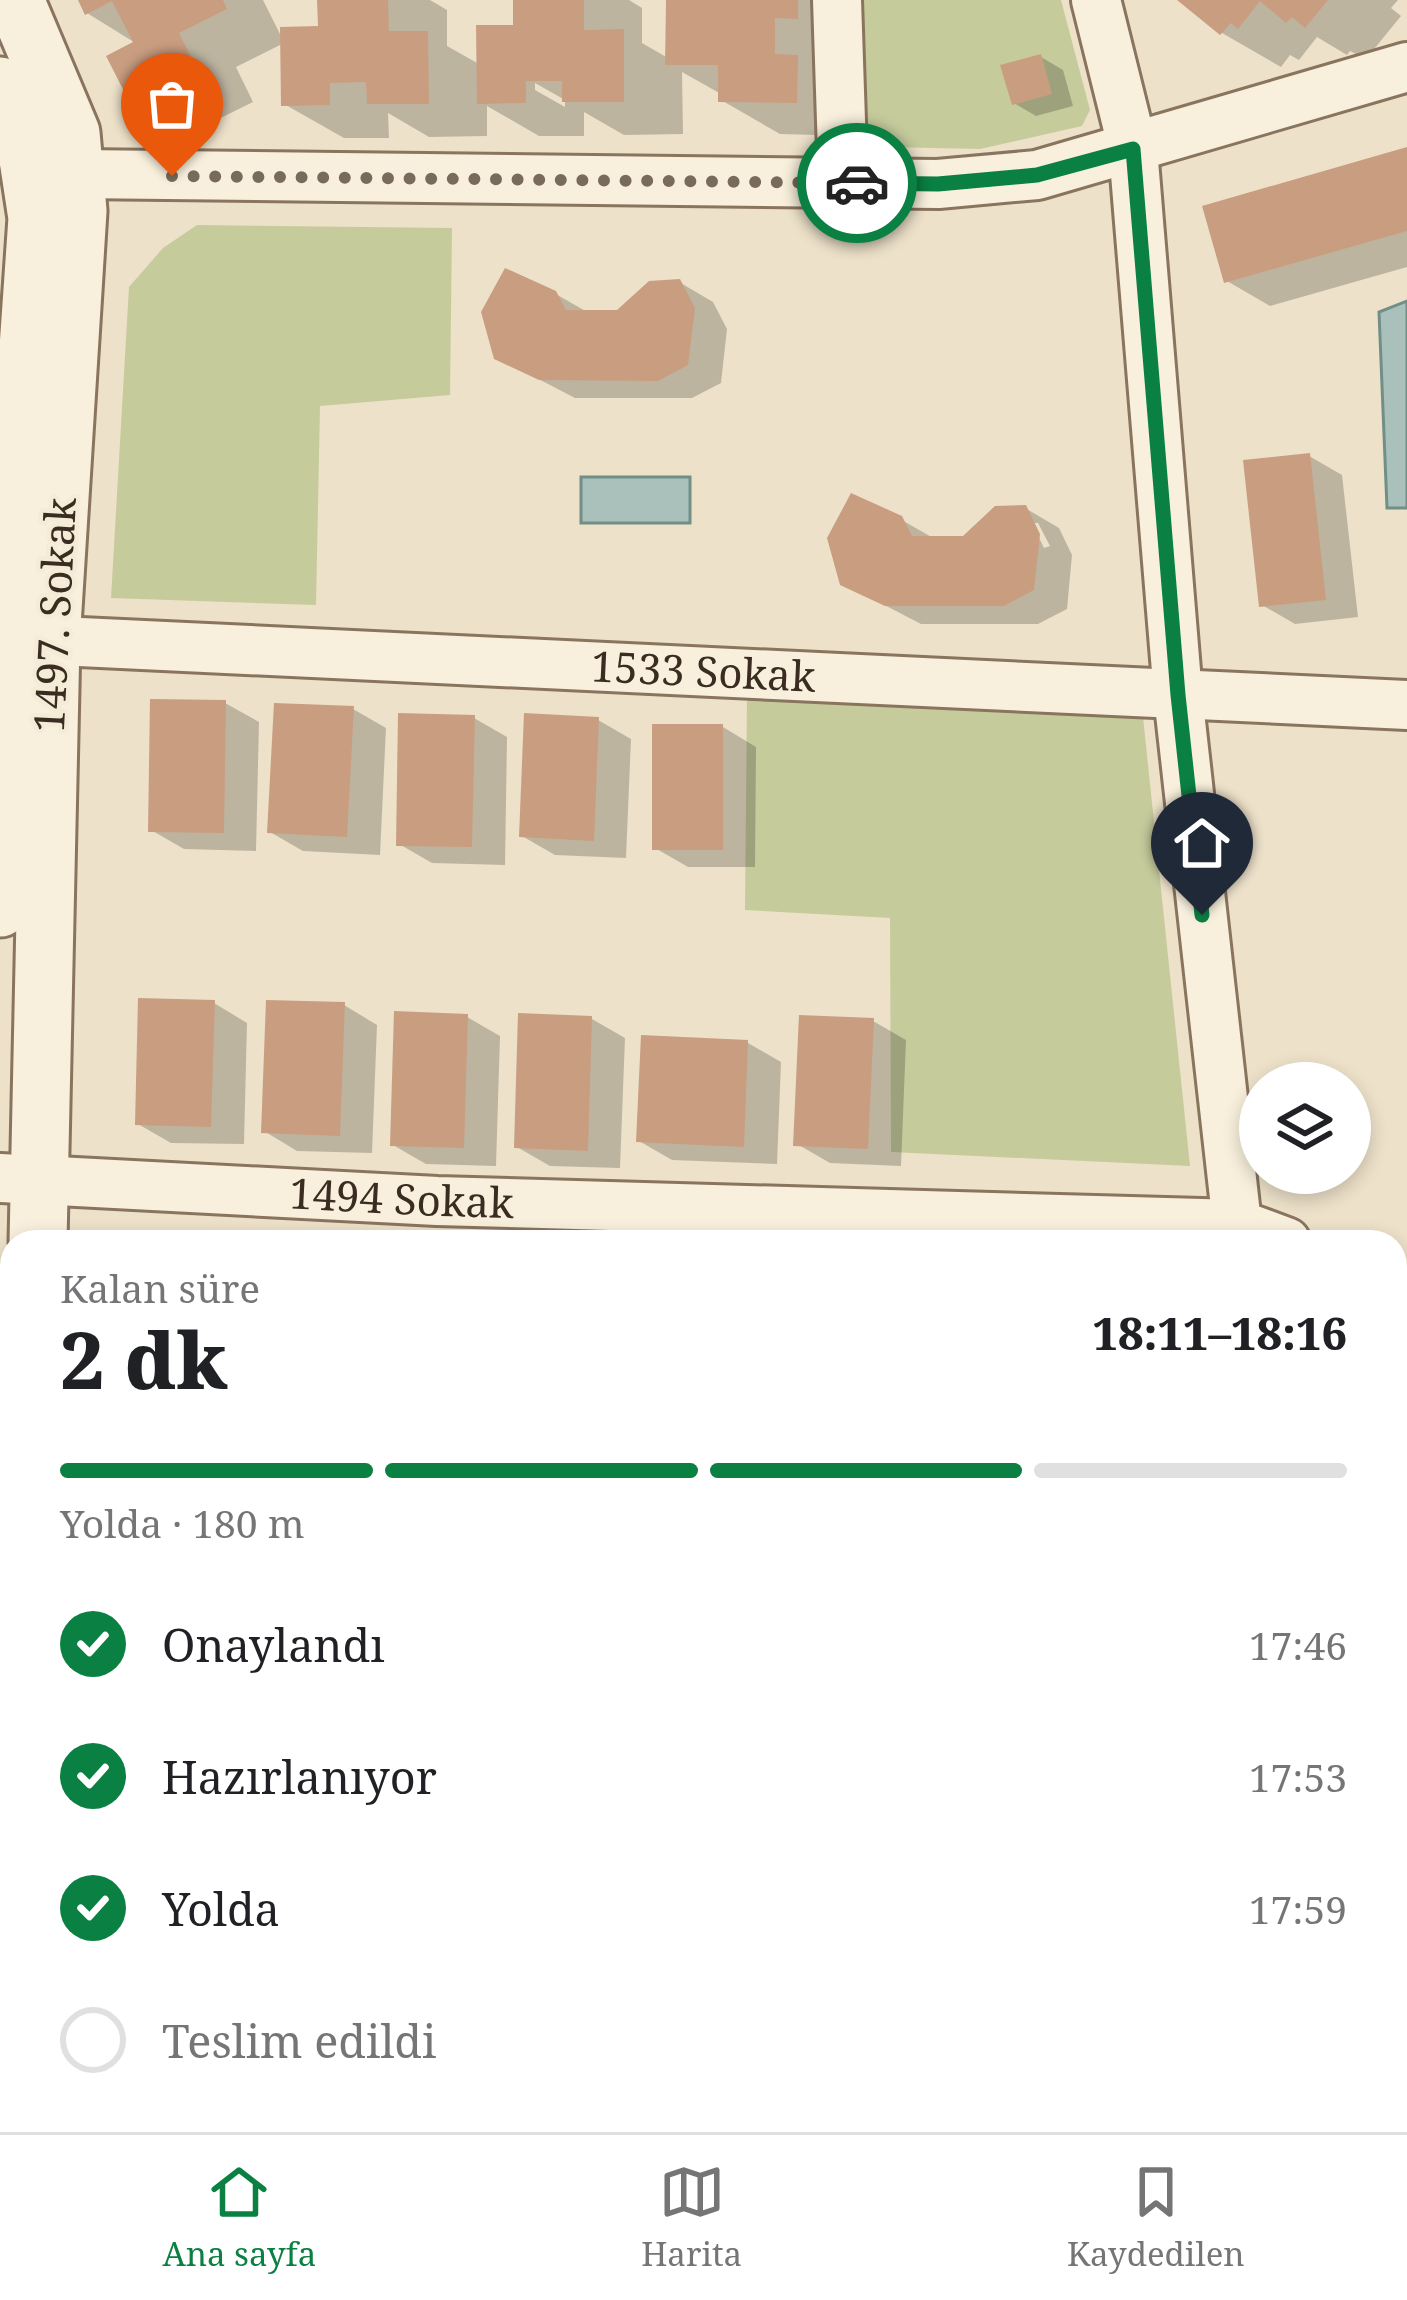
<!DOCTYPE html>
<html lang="tr">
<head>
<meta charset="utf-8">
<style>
  :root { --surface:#fff; --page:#f2f2f2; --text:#202124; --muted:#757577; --line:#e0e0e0; --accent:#0b8043 }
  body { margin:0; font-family:"Noto Serif",serif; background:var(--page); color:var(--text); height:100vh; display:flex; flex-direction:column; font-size:45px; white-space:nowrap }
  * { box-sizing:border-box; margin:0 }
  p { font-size:39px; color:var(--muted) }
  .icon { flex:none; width:66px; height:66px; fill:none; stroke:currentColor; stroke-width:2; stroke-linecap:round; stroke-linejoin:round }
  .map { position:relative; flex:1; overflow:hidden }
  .side { position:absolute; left:0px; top:1230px; width:1407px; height:903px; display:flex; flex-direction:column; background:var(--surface); border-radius:36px 36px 0 0; box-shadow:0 6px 18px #0003 }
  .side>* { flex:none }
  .buttons { position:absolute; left:1239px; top:1062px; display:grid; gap:24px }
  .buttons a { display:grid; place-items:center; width:132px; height:132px; border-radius:50%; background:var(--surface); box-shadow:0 6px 18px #0003; font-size:60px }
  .pin { position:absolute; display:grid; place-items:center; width:102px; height:102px; color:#fff; margin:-123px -51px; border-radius:50% 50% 50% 0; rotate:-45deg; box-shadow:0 0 12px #0007 }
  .pin .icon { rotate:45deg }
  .courier { position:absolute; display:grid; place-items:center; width:120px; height:120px; margin:-60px; border:9px solid #0b8043; border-radius:50%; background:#fff; color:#222; box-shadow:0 3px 15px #0007 }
  .overview em { font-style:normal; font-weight:800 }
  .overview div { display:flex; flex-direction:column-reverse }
  .overview { display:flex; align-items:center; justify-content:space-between; height:204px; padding:0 60px }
  h1 { font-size:78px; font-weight:800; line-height:90px }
  .bar { display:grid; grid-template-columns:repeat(4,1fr); gap:18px 12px; align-content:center; height:144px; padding:0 60px }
  .bar i { height:15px; border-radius:9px; background:var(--line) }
  .bar .current { background:var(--accent) }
  .bar p { grid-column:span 4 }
  ol { padding:0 60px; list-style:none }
  li { display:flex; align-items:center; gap:36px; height:132px }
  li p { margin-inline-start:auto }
  li .icon { padding:12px; border-radius:50%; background:var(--accent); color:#fff; stroke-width:4 }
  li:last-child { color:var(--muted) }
  li i { width:66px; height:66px; border:6px solid var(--line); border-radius:50% }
  .tab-bar { display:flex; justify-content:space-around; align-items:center; height:168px; border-top:3px solid var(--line); background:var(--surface); font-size:33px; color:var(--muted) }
  .tab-bar a { display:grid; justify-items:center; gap:6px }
  .tab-bar .current { color:var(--accent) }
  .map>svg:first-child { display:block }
</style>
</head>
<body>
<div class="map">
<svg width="1407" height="2132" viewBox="0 0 1407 2132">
  <rect width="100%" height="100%" fill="#ede1c9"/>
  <g fill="#c6cb9c">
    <path d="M861,0H1061L1090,110L1082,126L980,149L886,147L867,128Z"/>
    <path d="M197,225L452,228L450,395L320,406L316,605L111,598L129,287L163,248Z"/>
    <path d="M747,696L1143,717L1190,1166L891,1152L890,918L745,910Z"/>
    <path d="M0,1857L12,1858V2121H77L78,2132H0Z"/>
    <path d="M1291,2121H1383L1382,2132H1290Z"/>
  </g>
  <g fill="#a9c1ba" stroke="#709087" stroke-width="3">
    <path d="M1407,301V508H1387L1379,312Z"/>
    <rect x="581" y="477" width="109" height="46"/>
  </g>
  <g fill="#0003" fill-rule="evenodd">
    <path d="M81,0H263L283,40L321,29L320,0H430L447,10V46L479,64L516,28V0H629L642,8V43L668,58L669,0H857L855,136L780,134L721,100V94L682,72L683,134L624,135L584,112V136H539L487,106V136L429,137L388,113L389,138H344L284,104V43L236,67L253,102L190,133L131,99L137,44L87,13ZM535,83L565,100V107L535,90Z"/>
    <path d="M1182,0H1398L1391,8L1401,16L1366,59L1350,51L1347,55L1317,37L1299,60L1290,55L1281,67L1222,33Z"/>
    <path d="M1041,57L1063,70L1073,106L1036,116L1014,103Z"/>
    <path d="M1407,150V267L1270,306L1227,281Z"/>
    <path d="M679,282L713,302L727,329L721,383L692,398H575L496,357L554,293L589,313L619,314Z"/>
    <path d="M1309,456L1342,475L1358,617L1295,624L1262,605Z"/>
    <path d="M1025,508L1059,528L1072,555L1067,609L1038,624H921L842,583L900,519L935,539H964ZM1032,523H1038L1050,546L1044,548Z"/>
    <path d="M225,703L259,722L256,851L184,849L151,830Z"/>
    <path d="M353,709L386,728L380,855L303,851L270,832Z"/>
    <path d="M474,718L507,737L505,865L432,863L399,844Z"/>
    <path d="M598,720L631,739L626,858L555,855L522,836Z"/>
    <path d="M723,727L756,747L755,867H688L655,848Z"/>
    <path d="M214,1003L247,1023L244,1144L171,1143L138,1124Z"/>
    <path d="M344,1005L377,1025L372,1153L297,1151L264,1131Z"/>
    <path d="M467,1017L500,1036L496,1166L426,1164L393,1145Z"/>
    <path d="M592,1019L625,1038L620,1168L550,1166L517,1147Z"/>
    <path d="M873,1021L906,1040L901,1166L830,1163L797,1144Z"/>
    <path d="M748,1043L781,1062L777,1164L672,1160L639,1141Z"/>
    <path d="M174,2121H262V2132H184L174,2126Z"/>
    <rect x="310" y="2121" width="104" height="11"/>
    <path d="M421,2121H804L824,2124L838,2132H421Z"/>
    <path d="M863,2121H964L983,2132H861Z"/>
    <path d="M986,2128L1020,2132H985Z"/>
  </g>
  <g fill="#c99d80">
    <path d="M78,0H223L227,9L179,33L196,67L129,101L106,56L133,42L112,1L85,15Z"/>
    <path d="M317,0H388L389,31H428L429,104H367L366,82L330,83V105L281,106L280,27L318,26Z"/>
    <path d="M513,0H584V30L624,29V102H562V81H526V103L477,104L476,25H513Z"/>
    <path d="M666,0H798V19L775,18V54L798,55L797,103L718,102V65H665Z"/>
    <path d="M1177,0H1328L1305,28L1292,17L1286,23L1260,1L1238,29L1231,23L1220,35Z"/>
    <path d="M1041,54L1052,94L1012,105L1000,65Z"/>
    <path d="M1407,147V231L1224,283L1202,206Z"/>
    <path d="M505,268L556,291L566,310H617L649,281L680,279L695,308L688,365L658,381L539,380L494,359L481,312Z"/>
    <path d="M1310,453L1326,600L1259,607L1243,460Z"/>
    <path d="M851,493L902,516L912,536H963L995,506L1026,505L1040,534L1034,590L1004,606H885L840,585L827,538Z"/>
    <path d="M150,699L226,700L224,833L148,832Z"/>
    <path d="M274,703L354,706L347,837L267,833Z"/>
    <path d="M398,713L475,715L472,847L396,846Z"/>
    <path d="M524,713L599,717L594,841L519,837Z"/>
    <rect x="652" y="724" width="71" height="126"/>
    <path d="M138,998L215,1000L211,1127L135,1125Z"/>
    <path d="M266,1000L345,1002L340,1136L261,1133Z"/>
    <path d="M394,1011L468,1014L464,1148L390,1146Z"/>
    <path d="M518,1013L592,1016L588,1151L514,1148Z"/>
    <path d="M799,1015L874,1018L868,1149L793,1146Z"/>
    <path d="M641,1035L748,1040L744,1147L636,1142Z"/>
    <path d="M1407,1620V1703L1395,1678V1626Z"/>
    <rect x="171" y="2121" width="70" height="7"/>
    <rect x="307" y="2121" width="75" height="11"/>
    <rect x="418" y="2121" width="108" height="11"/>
    <path d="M549,2121H674L673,2132H549Z"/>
    <path d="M702,2121H825L823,2132H701Z"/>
    <path d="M860,2121H959L957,2132H858Z"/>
  </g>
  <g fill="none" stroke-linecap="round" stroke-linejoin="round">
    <g stroke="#89745e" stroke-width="54">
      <g id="minor">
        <path d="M837,0L843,182"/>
        <path d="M1096,0L1133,149L1178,695L1237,1224L1286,1242"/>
        <path d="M77,174L938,184L1037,175L1407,67"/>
        <path id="s1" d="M17,639L1407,705"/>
        <path id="s2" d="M0,1178L437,1201L1237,1224"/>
        <path d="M96,2121L97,2132"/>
        <path d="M1237,2132L1238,2121"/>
      </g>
    </g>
    <g stroke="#89745e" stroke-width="63">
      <g id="tertiary">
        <path d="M15,0L71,133L78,211L51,641L38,1242"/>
        <path d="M0,86L28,159L37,218L8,638L0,908"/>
      </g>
    </g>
    <g stroke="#574232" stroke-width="72">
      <g id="primary">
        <path d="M0,1748L12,1749"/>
        <path d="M0,1804L12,1805"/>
        <path d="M1395,1860L1407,1862"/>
        <path d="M1395,1928L1407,1929"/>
      </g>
    </g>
    <use href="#minor" stroke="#f8efdc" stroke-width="48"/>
    <use href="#tertiary" stroke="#f8efdc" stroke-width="57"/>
    <use href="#primary" stroke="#eed5a3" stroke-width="66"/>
  </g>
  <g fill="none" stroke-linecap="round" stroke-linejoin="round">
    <path stroke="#796b5c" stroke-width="12" stroke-dasharray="0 21.6" d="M172,176L857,183"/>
    <path stroke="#0b8043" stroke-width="15" d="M857,183L938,184L1037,175L1133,149L1178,695L1202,915"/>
  </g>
  <g text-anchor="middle" stroke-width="9" stroke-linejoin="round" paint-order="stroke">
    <g font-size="42" fill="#3a2c21" stroke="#f5ecd8">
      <text transform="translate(55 615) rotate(-87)" y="15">1497. Sokak</text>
      <text dy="15" stroke="none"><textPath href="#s1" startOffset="687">1533 Sokak</textPath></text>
      <text dy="15" stroke="none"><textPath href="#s2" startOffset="402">1494 Sokak</textPath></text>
    </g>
  </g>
</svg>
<div class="buttons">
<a><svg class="icon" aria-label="layers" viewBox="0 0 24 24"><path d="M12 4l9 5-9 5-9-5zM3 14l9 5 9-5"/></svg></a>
</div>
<div class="pin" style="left:172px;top:176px;background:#ea580c"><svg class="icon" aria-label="bag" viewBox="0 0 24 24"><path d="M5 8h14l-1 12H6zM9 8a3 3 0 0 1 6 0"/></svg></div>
<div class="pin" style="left:1202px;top:915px;background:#1f2937"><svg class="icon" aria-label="home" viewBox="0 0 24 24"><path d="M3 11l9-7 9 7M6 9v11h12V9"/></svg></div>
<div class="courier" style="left:857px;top:183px"><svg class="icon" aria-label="car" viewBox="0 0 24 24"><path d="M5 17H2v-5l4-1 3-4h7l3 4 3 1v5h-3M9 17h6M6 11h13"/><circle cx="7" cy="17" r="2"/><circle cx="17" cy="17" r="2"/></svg></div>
<section class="side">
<div class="overview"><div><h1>2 dk</h1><p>Kalan süre</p></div><em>18:11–18:16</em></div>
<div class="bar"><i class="current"></i><i class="current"></i><i class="current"></i><i></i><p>Yolda · 180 m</p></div>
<ol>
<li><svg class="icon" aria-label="check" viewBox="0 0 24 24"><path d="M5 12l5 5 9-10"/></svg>Onaylandı<p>17:46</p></li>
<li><svg class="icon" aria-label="check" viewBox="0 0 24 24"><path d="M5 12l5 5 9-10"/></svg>Hazırlanıyor<p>17:53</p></li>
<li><svg class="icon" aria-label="check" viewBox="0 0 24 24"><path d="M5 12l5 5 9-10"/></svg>Yolda<p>17:59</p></li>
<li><i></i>Teslim edildi</li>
</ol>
</section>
</div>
<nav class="tab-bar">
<a class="current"><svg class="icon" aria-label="home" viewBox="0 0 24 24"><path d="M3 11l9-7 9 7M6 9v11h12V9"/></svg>Ana sayfa</a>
<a><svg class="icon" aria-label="map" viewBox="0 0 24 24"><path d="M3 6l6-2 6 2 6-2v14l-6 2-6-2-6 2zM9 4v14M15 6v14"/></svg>Harita</a>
<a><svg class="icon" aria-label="saved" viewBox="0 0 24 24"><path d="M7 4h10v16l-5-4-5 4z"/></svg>Kaydedilen</a>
</nav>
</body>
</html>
